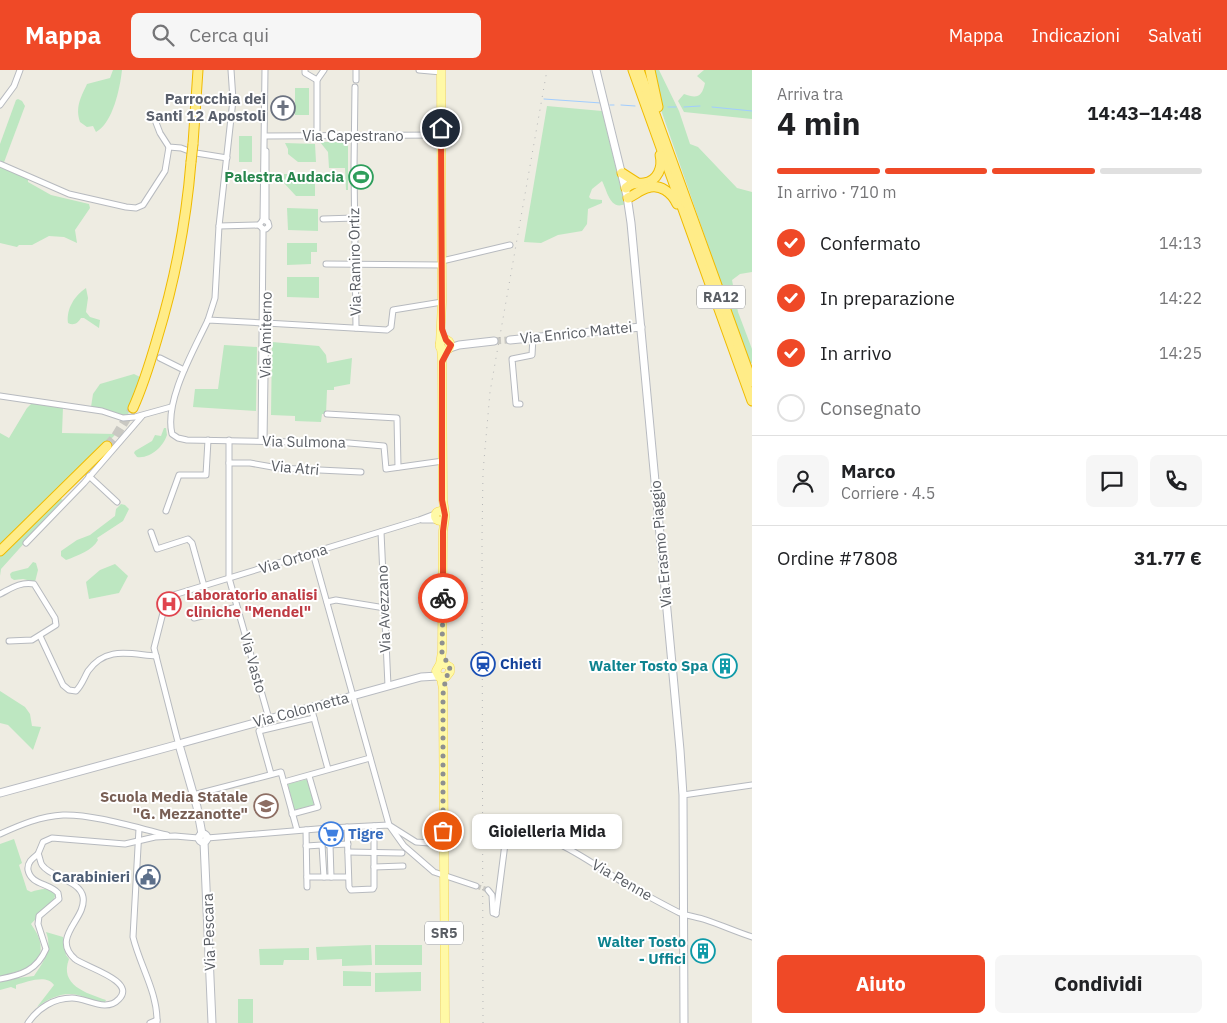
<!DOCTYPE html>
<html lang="it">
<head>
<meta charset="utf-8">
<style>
  :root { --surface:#fff; --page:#f6f6f6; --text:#202124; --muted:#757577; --line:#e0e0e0; --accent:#ef4927 }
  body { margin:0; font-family:"IBM Plex Sans",sans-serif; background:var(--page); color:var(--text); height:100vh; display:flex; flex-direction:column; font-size:19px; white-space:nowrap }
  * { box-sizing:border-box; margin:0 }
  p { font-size:16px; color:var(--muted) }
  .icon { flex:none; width:28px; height:28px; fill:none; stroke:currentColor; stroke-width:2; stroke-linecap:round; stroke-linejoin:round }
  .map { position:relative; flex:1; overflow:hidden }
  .drawer { display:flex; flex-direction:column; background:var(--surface); width:475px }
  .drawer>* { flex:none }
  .pin { position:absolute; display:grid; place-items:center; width:42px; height:42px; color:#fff; margin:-21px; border:2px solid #fff; border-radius:50%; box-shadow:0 1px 5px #0007 }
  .courier { position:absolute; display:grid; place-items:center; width:50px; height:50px; margin:-25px; border:4px solid #ef4927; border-radius:50%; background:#fff; color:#222; box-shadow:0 1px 6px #0007 }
  .bubble { position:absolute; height:35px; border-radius:8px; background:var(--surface); box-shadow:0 1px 4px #0004; font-size:16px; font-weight:700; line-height:35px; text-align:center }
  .headline em { font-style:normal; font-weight:700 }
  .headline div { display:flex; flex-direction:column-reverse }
  .headline { display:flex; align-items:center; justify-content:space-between; height:85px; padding:0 25px }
  h1 { font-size:32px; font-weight:700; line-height:38px }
  .bar { display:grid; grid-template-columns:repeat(4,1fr); gap:8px 5px; align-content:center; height:60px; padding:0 25px }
  .bar i { height:6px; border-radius:4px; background:var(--line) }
  .bar .current { background:var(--accent) }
  .bar p { grid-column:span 4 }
  .line { display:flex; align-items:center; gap:12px; padding:0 25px; border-top:1px solid var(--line) }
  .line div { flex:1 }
  .round { display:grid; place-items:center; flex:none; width:52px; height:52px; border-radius:8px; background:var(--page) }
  ol { padding:0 25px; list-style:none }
  li { display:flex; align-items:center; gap:15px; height:55px }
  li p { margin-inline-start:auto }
  li .icon { padding:5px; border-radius:50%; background:var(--accent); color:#fff; stroke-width:4 }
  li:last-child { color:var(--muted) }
  li i { width:28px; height:28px; border:2px solid var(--line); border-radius:50% }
  .primary-button { display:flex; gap:10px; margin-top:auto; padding:10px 25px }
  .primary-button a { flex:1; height:58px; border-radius:8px; background:var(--accent); color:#fff; font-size:20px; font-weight:700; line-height:58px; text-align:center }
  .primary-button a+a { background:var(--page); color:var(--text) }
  header { display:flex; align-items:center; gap:30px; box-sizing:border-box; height:70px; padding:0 25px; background:var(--accent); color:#fff }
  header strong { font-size:24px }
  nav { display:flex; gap:28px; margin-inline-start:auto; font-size:18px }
  .search { width:350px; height:45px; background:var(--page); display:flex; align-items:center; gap:12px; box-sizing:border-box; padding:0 18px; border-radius:8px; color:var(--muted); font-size:19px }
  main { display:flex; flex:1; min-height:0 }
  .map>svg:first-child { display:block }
</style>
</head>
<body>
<header>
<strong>Mappa</strong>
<div class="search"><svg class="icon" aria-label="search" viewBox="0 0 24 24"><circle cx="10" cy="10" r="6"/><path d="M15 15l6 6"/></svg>Cerca qui</div>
<nav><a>Mappa</a><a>Indicazioni</a><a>Salvati</a></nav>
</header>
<main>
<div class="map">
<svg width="752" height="953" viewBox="0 0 752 953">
  <rect width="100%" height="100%" fill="#eeece2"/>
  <g fill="#bde7c1">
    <path d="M113,0H122C120,18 113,53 96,62L93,56L87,57L80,52C75,37 81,27 87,14L110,8Z"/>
    <path d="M652,0H659L679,41L690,74L698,77L737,118L752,122V202L740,204L732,210L738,242L752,279V293L749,294L660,37Z"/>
    <path d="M704,0H752V49L684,42L678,31L684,24C697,29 702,27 705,13L697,6Z"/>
    <rect x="295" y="18" width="14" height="27"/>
    <path d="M18,29L22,31L25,36L3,95L0,93V74L16,30Z"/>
    <path d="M547,36L602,41L625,134C610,141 607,120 602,111L592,119L589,127L591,129L602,130V133L588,139L587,154L582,161L558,165L541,173L524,172Z"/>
    <rect x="239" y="66" width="13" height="26"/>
    <path d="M320,72H348V120H346L345,98H329L328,82Z"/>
    <path d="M285,73L315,74L316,92H298L288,84V79Z"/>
    <path d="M0,96L28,109V112L51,125L89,134L90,138L75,160L77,173L64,167L49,166L32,175H19L17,177L0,173Z"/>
    <path d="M284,104H315V126H296L283,112Z"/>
    <path d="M287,138L318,139V161L288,160Z"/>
    <path d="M287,173H317V182H311V194L287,195Z"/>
    <path d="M287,207H319V228L287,227Z"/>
    <path d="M86,218L88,228L86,242L90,247L100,250L99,258L84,248H81C78,253 74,256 68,253C66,239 75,225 86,218Z"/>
    <path d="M272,272L319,276L326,285L327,293L352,288L350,314L334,317V320H327L326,344H322L321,352L295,351V346L271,345Z"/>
    <path d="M224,275L257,277L256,341L193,337L195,319H218Z"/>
    <path d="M134,304L142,308L127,347L91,337L93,324L100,314Z"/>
    <path d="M32,333L63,337L62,363L116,364L0,478V363L9,368L27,338Z"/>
    <path d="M164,358H166L167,365C163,377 150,389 137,387L134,383L135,381L152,371L155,365L161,366Z"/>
    <path d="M59,428L63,430L1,499L0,506V485Z"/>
    <path d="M121,434L125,435L129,439L123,451L97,468L98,470C93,480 77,486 66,490L61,486V481L77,470L90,465L115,446L116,439Z"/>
    <path d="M33,492L36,493L38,500L35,512L23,509L14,510L11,508L10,504L12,502L28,498Z"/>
    <path d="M115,494L128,506L119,523L89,529L86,512L100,500Z"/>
    <path d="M0,621L25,637L30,644L32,656L41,657L33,680L8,655L0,653Z"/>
    <path d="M308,709L314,735L294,740L288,714Z"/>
    <path d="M14,769L22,793L19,795L27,820L31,822C40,819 47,817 56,822C56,832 38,846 31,854C40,867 43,875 39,889L28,898L0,907V774Z"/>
    <path d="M46,862L63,867L66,885L69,889C59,915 86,923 106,930L105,932C95,934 88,928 78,925C63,921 48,929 37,937L54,915C46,904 28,912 16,915V919L11,917L0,920V910L34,906C43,893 53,879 46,862Z"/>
    <path d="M371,875L372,895L342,896V889L317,890L316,877Z"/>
    <rect x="375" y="875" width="47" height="20"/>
    <path d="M309,878V890H284L283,895H260L259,879Z"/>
    <path d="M343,901L371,902V916H343Z"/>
    <path d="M421,902V921L375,922V903Z"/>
    <rect x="238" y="929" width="15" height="24"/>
  </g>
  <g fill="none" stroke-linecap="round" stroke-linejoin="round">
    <g stroke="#a1cdff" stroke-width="1">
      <path d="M544,29L601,33"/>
      <path d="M610,35H614"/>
      <path d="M621,35L635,36"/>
      <path d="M668,37H676"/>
      <path d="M684,37L700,36"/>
      <path d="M712,37L752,41"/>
    </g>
    <path stroke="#c9c8c2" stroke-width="5" stroke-dasharray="5 2.5" stroke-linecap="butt" d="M476,816L488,820"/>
    <path stroke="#c9c8c2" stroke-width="7" stroke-dasharray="7 3.5" stroke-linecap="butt" d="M494,271L510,270"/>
    <path stroke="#c9c8c2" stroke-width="9" stroke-dasharray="9 4.5" stroke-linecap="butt" d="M107,376L115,367L133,338"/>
    <g stroke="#b7babf" stroke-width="7">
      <g id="street">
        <path d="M305,0V3L317,10"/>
        <path d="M419,0L441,2"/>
        <path d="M356,10V0"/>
        <path d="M355,17L354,98L356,258"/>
        <path d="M0,35L14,16L20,0"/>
        <path d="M155,50L160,63L169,77L181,78L189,81"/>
        <path d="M265,66L441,65"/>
        <path d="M317,66V10L324,0"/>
        <path d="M266,81V151"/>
        <path d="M196,83L227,88"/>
        <path d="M0,94L69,124L126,137L136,138L143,135L165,101L169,77"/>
        <path d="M323,149L355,148"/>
        <path d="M263,150L265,0"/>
        <path d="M219,156L259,155"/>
        <path d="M263,159H266L269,156L268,152L263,150"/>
        <path d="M442,191L510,175"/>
        <path d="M326,194L442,195"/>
        <path d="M208,250L215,228L219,156L233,30L231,0"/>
        <path d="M263,253L208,250C194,280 164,331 172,364L178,368L187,370L349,373L384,376L386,399L443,391"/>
        <path d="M266,253L387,260L391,257L393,240L442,232"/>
        <path d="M160,288L184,300"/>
        <path d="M0,326L102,341L123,348L135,347L171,337"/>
        <path d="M520,334H516L512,289L532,285L533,267"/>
        <path d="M327,344L397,348L398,397"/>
        <path d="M229,370V508L269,649"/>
        <path d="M261,371L263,165V159L259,155L263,150"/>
        <path d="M264,371L266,241"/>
        <path d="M229,393H250L278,398L361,402"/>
        <path d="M89,406L117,432"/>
        <path d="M166,441L179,405H206L208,370"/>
        <path d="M422,450H436"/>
        <path d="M151,462L157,479L188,469L192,473L204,516"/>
        <path d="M381,462L388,616"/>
        <path d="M26,473L84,413L142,346"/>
        <path d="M313,483L389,755L404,776L434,802L476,816"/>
        <path d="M0,524C12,518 19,512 34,514L55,548L56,555L32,570L9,571"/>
        <path d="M327,532L336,530L385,538"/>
        <path d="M194,548L237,537"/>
        <path d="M40,566L63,615L69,620L76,621C82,615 84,608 88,601C106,576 129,584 156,586"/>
        <path d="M311,637L328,699"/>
        <path d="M178,672L154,578L167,527L419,450L435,444"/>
        <path d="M271,704L259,661L314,648"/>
        <path d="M284,712L370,688"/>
        <path d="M193,725L281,702L297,760"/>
        <path d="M683,725L752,715"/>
        <path d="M292,744L318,737L309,706"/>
        <path d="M347,757L349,817L351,820L373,819L374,817V756"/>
        <path d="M139,759L133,867C140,896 158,923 157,953"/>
        <path d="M306,760L307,817"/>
        <path d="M0,764C20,755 41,746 63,745C93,744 137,758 167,765"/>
        <path d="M207,768L329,758L389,755L416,772L443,774"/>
        <path d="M328,775L348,774"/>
        <path d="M330,775L331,807"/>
        <path d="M306,776L322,775L324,807H348"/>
        <path d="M348,782L402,783"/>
        <path d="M374,797L403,796"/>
        <path d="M307,807H324"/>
        <path d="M488,820L492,825L493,843L496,844"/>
        <path d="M496,844L506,766C544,753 595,797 626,814C644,824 662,834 680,843C688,846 697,847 706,850C721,855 737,862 752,867"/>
        <path d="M0,909C22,905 37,900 46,879L38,854L39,846L59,829L58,823C49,813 31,815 28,800C27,792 33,788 38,784"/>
        <path d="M28,953C38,938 54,928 72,928C87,928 106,943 119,929C137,911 85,897 75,889C50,867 87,849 83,827C80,810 51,808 42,795C40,792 40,787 38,784L43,772L52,768L125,774L155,767L175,766L198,768"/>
        <path d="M150,953L157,950"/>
      </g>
    </g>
    <g stroke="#b8bbc1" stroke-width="9">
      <g id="secondary">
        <path d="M596,0L627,126L631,153L680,680L683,725L684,953"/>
        <path d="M510,270L641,257"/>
        <path d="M450,278L459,275L494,271"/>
        <path d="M182,673L421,607L438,606"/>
        <path d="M180,678L197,737L202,764"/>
        <path d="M0,723L176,675"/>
        <circle cx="203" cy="768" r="4"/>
        <path d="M204,772L212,953"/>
      </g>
    </g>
    <g stroke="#f6d753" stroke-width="9">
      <g id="primary">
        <circle cx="445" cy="275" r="5.5"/>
        <path d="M440,275L442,232L441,0"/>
        <path d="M441,277L442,290L443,430L445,444"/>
        <circle cx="440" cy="446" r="5"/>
        <path d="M440,594H445L450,597V602L446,607H439L436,601L440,594L442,582L443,461L445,448"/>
        <path d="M441,608L443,619L445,953"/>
      </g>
    </g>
    <g stroke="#f0bb00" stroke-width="11">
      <g id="highway">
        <path d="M633,0L752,331"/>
        <path d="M639,0L752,312"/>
        <path d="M650,0L658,37"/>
        <path d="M193,74L198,0"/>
        <path d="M622,103L636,112"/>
        <path d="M626,118C632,112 636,114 644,113C658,111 663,97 660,85"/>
        <path d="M628,128C635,125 640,120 647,118C660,113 672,123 677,134"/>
        <path d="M133,338C143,316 150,293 157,269C175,210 186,154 191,92"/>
        <path d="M0,481L107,376"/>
      </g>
    </g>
    <use href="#street" stroke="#fff" stroke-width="5"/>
    <use href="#secondary" stroke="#fff" stroke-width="7"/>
    <use href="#primary" stroke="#fff9a6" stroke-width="8"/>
    <use href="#highway" stroke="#ffec88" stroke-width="9"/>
    <path stroke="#b5b6b7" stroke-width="1" stroke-dasharray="1 6" stroke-linecap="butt" d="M483,953L482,468L483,402L490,322L547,0"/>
    <g stroke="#f0bb00" stroke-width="11" stroke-linecap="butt">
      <path id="highway-bridge" d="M191,92L193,74"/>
    </g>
    <use href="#highway-bridge" stroke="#ffec88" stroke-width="9"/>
  </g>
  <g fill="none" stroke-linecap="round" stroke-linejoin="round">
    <path stroke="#8e9090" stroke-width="5" stroke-dasharray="0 9" d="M443,528L442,582L451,601L446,607L443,624V761"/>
    <path stroke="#ef4927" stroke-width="6" d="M441,58L442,259L446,270L451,275L442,292V430L445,445L443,461V528"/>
  </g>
  <defs>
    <g id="church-ring" transform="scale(1.25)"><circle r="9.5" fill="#fff" stroke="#6b7280" stroke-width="1.5"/><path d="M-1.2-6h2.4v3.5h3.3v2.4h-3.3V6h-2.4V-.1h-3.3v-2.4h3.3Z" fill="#6b7280"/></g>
    <g id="stadium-ring" transform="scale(1.25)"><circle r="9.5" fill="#fff" stroke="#2e9e5b" stroke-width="1.5"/><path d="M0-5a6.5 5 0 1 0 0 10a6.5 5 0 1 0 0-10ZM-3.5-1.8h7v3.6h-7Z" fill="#2e9e5b"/></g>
    <g id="hospital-ring" transform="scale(1.25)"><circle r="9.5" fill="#fff" stroke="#e0444e" stroke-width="1.5"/><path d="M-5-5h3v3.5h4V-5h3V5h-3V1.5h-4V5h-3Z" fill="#e0444e"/></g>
    <g id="station-ring" transform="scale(1.25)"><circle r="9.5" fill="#fff" stroke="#1a4fb4" stroke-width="1.5"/><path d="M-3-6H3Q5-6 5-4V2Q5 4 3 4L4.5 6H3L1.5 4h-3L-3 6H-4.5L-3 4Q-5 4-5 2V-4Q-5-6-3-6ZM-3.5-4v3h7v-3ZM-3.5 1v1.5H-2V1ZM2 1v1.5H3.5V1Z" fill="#1a4fb4"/></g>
    <g id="building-ring" transform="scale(1.25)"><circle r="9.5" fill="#fff" stroke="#0f9aa8" stroke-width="1.5"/><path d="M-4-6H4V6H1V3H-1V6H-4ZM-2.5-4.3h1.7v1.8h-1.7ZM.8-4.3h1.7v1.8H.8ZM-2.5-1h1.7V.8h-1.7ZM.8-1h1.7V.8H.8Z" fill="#0f9aa8"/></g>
    <g id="school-ring" transform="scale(1.25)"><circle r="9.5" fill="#fff" stroke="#8d6e63" stroke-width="1.5"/><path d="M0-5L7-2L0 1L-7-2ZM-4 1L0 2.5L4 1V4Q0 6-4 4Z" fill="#8d6e63"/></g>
    <g id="supermarket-ring" transform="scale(1.25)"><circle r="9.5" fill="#fff" stroke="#3f7fe0" stroke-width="1.5"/><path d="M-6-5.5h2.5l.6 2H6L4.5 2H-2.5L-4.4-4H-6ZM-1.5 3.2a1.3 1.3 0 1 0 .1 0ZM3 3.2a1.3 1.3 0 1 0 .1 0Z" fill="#3f7fe0"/></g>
    <g id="civic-ring" transform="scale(1.25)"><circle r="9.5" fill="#fff" stroke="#5c6f8a" stroke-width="1.5"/><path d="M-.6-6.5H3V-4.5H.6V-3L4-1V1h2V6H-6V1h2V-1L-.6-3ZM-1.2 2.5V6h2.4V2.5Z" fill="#5c6f8a"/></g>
  </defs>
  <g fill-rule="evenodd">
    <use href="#church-ring" x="283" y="38"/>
    <use href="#stadium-ring" x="361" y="107"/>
    <use href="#hospital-ring" x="169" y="534"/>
    <use href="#station-ring" x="483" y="594"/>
    <use href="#building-ring" x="725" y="596"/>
    <use href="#school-ring" x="266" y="736"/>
    <use href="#supermarket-ring" x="331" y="764"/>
    <use href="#civic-ring" x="148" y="807"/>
    <use href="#building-ring" x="703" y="881"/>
  </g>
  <g text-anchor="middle" stroke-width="4" stroke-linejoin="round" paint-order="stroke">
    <g fill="#fff" stroke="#8c8e92" stroke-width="1">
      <rect x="697" y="215.5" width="48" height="23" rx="4"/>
      <rect x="425" y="851.5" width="38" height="23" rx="4"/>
    </g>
    <g font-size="14" font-weight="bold" fill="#5a5e64">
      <text x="721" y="232">RA12</text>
      <text x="444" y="868">SR5</text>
    </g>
    <g font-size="15" font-weight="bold" fill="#5b616d" stroke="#fff" text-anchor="end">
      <text x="266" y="34">Parrocchia dei<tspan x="266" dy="17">Santi 12 Apostoli</tspan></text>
    </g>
    <g font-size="15" fill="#5a5e64" stroke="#fff">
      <text x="353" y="71">Via Capestrano</text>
      <text transform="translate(355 192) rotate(-91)" y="5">Via Ramiro Ortiz</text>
      <text transform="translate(576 263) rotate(-6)" y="5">Via Enrico Mattei</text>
      <text transform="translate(266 265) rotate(-89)" y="5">Via Amiterno</text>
      <text transform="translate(304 372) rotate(1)" y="5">Via Sulmona</text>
      <text transform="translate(295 398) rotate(5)" y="5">Via Atri</text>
      <text transform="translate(661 474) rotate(-95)" y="5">Via Erasmo Piaggio</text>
      <text transform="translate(293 489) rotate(-17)" y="5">Via Ortona</text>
      <text transform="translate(384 539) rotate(-92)" y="5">Via Avezzano</text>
      <text transform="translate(253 593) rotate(74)" y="5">Via Vasto</text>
      <text transform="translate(301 640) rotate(-15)" y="5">Via Colonnetta</text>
      <text transform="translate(622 810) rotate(30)" y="5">Via Penne</text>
      <text transform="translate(209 862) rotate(-92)" y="5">Via Pescara</text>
    </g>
    <g font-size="15" font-weight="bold" fill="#27864d" stroke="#fff" text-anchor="end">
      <text x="344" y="112">Palestra Audacia</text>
    </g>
    <g font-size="15" font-weight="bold" fill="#be3a42" stroke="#fff" text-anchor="start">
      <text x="186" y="530">Laboratorio analisi<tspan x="186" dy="17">cliniche "Mendel"</tspan></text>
    </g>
    <g font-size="15" font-weight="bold" fill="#164399" stroke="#fff" text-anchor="start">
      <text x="500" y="599">Chieti</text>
    </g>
    <g font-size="15" font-weight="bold" fill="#0d838f" stroke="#fff" text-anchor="end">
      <text x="708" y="601">Walter Tosto Spa</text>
      <text x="686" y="877">Walter Tosto<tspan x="686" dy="17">- Uffici</tspan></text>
    </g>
    <g font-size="15" font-weight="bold" fill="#785e54" stroke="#fff" text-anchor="end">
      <text x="248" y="732">Scuola Media Statale<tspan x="248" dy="17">"G. Mezzanotte"</tspan></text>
    </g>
    <g font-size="15" font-weight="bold" fill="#366cbe" stroke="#fff" text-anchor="start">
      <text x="348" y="769">Tigre</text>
    </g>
    <g font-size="15" font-weight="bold" fill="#4e5e75" stroke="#fff" text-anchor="end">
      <text x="130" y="812">Carabinieri</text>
    </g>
  </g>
</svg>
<div class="pin" style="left:443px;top:761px;background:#ea580c"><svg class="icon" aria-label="bag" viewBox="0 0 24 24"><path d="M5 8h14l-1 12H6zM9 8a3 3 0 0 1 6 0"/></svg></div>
<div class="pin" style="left:441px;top:58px;background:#1f2937"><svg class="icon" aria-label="home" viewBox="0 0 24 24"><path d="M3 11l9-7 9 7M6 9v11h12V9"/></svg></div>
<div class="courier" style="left:443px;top:528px"><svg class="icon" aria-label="bike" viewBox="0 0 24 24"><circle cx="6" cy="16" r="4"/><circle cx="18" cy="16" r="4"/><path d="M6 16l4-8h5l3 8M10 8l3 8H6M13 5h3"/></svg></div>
<div class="bubble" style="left:472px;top:744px;width:150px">Gioielleria Mida</div>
</div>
<section class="drawer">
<div class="headline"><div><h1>4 min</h1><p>Arriva tra</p></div><em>14:43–14:48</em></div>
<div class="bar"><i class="current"></i><i class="current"></i><i class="current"></i><i></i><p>In arrivo · 710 m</p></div>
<ol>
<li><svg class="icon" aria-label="check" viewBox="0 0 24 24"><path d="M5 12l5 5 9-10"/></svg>Confermato<p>14:13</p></li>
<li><svg class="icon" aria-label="check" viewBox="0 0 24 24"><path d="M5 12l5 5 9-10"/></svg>In preparazione<p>14:22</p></li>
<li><svg class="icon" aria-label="check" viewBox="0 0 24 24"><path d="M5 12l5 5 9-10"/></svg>In arrivo<p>14:25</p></li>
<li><i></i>Consegnato</li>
</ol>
<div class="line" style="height:90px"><a class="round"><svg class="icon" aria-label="person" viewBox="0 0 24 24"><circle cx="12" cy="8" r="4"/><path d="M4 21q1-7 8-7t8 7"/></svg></a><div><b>Marco</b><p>Corriere · 4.5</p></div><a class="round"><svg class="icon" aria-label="chat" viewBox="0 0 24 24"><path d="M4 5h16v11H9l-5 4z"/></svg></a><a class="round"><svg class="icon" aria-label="phone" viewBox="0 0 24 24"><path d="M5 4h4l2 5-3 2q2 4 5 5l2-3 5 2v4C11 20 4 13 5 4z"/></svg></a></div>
<div class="line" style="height:65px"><div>Ordine #7808</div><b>31.77 €</b></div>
<div class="primary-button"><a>Aiuto</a><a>Condividi</a></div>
</section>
</main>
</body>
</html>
